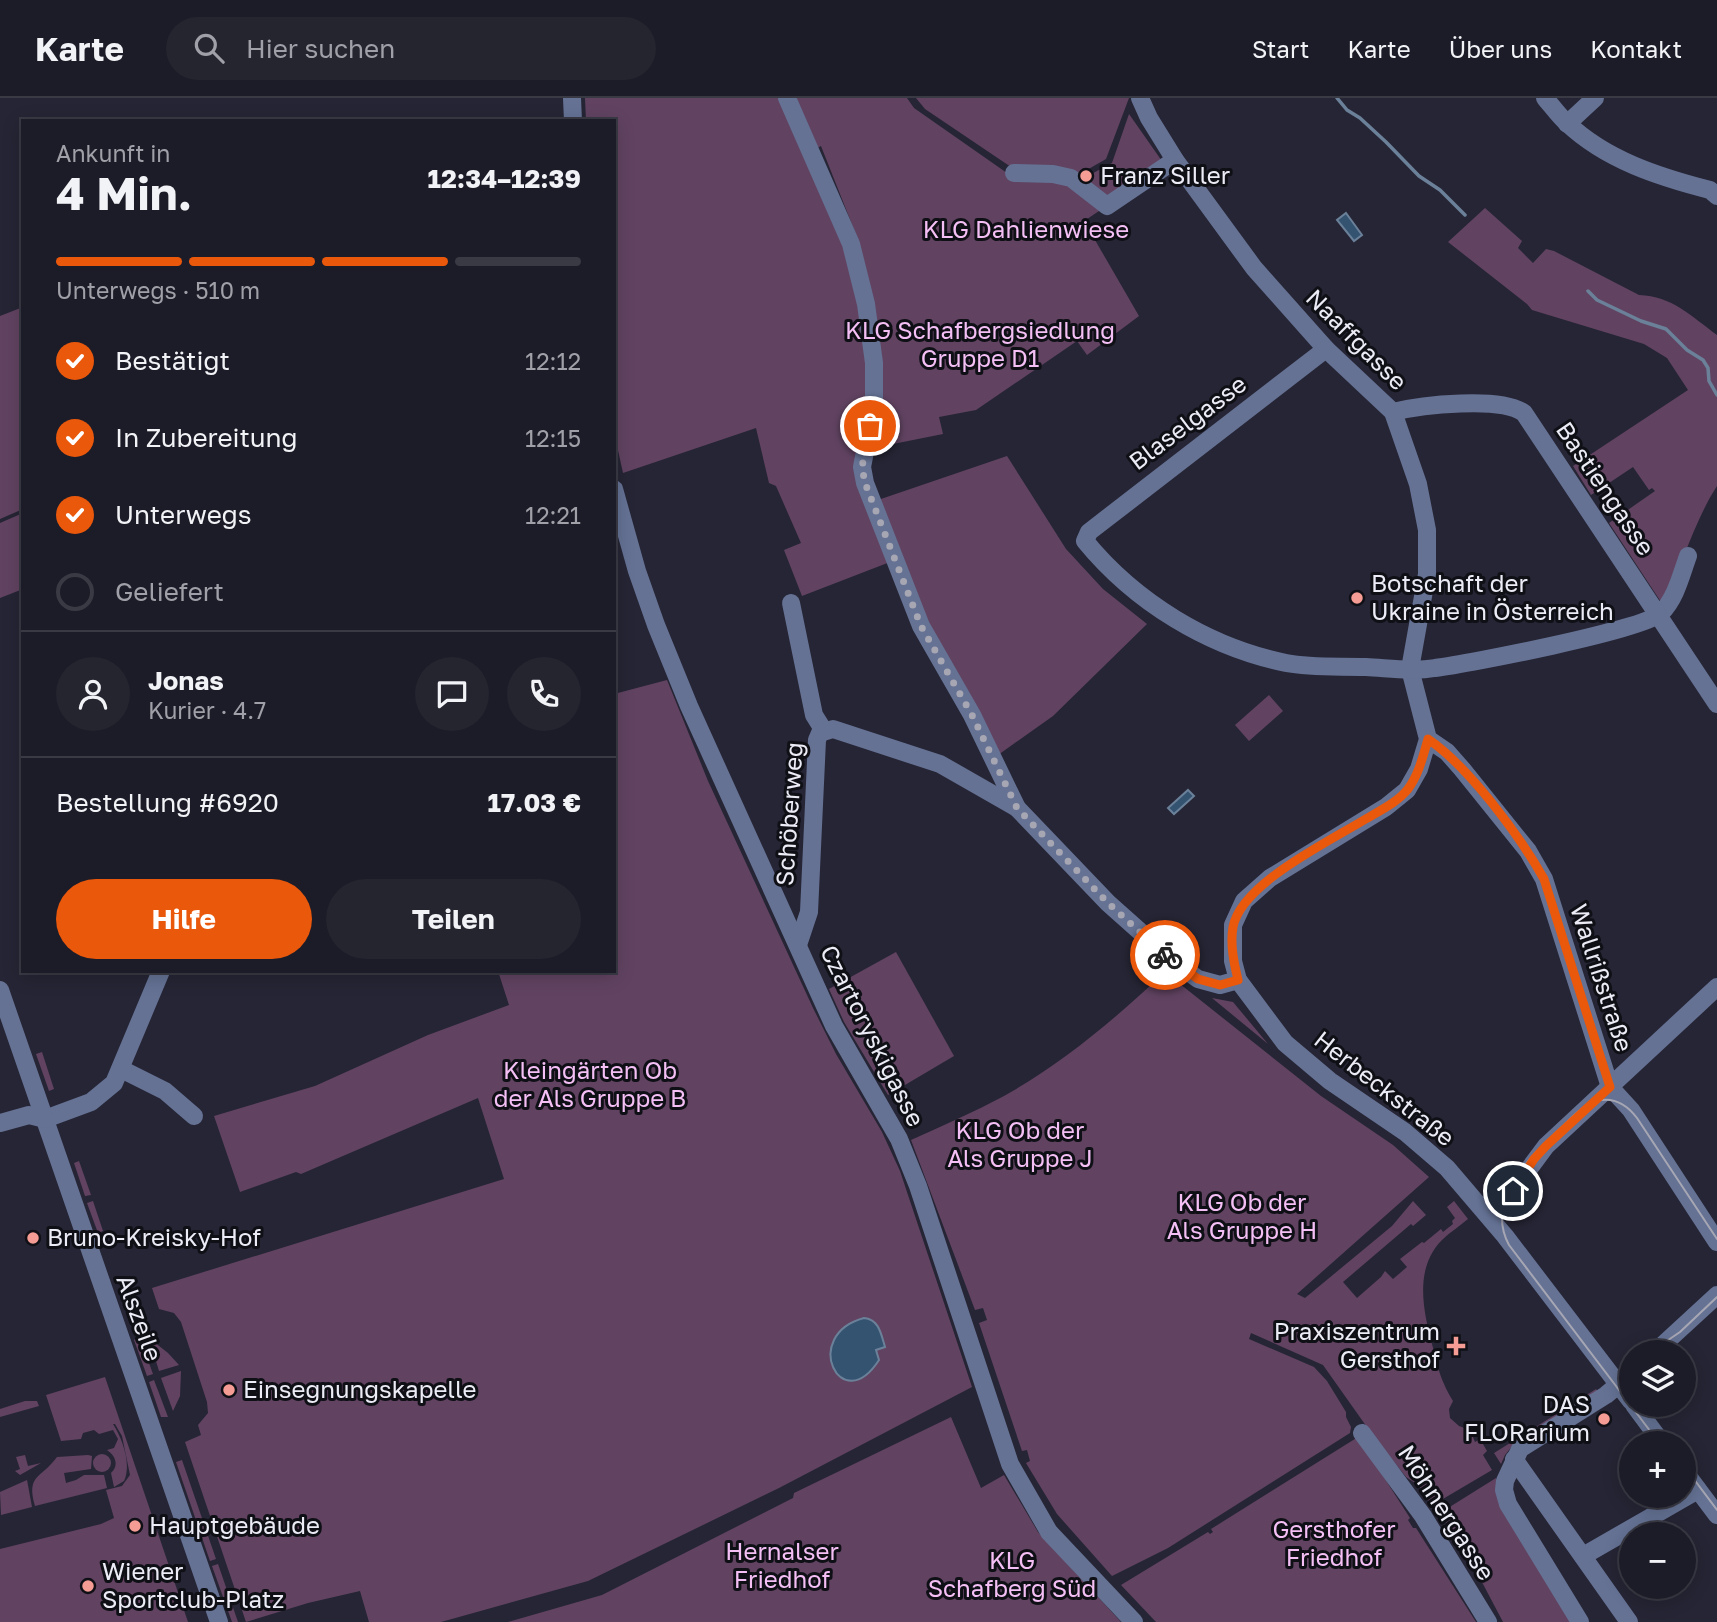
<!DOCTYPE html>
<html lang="de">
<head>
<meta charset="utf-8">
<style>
  :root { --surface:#1c1c28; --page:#252530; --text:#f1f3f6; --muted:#a0a1a8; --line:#3a3a45; --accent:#ea580c }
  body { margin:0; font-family:"Golos Text",sans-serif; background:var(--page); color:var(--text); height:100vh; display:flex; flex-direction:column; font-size:26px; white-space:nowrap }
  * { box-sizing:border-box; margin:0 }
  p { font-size:23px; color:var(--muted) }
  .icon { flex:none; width:38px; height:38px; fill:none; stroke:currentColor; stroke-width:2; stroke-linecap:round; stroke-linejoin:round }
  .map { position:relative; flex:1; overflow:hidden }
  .side { position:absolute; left:21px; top:21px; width:595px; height:854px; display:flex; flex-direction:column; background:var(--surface); border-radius:0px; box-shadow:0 4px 18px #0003,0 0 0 2px var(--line) }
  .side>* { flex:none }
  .controls { position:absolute; left:1619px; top:1242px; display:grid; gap:14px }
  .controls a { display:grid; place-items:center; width:77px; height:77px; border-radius:50%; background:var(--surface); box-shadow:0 4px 18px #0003,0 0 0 2px var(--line); font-size:35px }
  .pin { position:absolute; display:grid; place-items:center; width:60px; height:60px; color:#fff; margin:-30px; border:4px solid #fff; border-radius:50%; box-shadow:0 2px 7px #0007 }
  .courier { position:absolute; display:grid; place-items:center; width:70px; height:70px; margin:-35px; border:5px solid #ea580c; border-radius:50%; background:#fff; color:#222; box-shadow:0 2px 9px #0007 }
  .headline em { font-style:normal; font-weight:700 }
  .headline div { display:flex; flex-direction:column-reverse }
  .headline { display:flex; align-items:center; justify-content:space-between; height:119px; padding:0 35px }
  h1 { font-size:46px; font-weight:700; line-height:52px }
  .bar { display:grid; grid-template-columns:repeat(4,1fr); gap:10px 7px; align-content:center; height:84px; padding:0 35px }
  .bar i { height:9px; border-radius:5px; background:var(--line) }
  .bar .selected { background:var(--accent) }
  .bar p { grid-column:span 4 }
  .line { display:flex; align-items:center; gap:18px; padding:0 35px; border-top:2px solid var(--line) }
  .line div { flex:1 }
  .round { display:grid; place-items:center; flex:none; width:74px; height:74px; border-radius:37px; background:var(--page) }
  ol { padding:0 35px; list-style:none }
  li { display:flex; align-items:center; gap:21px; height:77px }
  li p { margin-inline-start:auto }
  li .icon { padding:7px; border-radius:50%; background:var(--accent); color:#fff; stroke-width:4 }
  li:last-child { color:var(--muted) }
  li i { width:38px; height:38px; border:4px solid var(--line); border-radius:50% }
  .action { display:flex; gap:14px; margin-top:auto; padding:14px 35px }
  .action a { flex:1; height:80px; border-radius:42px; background:var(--accent); color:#fff; font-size:28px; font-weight:700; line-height:80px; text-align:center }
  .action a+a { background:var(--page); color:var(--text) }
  header { display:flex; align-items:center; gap:42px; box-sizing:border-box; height:98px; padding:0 35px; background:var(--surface); border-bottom:2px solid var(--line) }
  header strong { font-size:33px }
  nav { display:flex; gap:38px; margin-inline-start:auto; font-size:24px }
  .search { width:490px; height:63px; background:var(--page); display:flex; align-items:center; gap:18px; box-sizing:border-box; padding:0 24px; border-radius:38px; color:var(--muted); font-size:26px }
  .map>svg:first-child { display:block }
</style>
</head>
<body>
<header>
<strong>Karte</strong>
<div class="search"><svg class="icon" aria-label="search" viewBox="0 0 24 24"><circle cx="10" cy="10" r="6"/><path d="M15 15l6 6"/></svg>Hier suchen</div>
<nav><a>Start</a><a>Karte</a><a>Über uns</a><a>Kontakt</a></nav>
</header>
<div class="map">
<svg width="1717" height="1524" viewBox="0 0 1717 1524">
  <rect width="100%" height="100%" fill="#262535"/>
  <g fill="#614361">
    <path d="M585,0H780L832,114L858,196L869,290L855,368L890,464L802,498L784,452L801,445L776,388L769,385L756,330L623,375L614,334V23H586Z"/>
    <path d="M796,0H907L914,10L1017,82H1069L1102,111L1084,123L1139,218L1087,257L1077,243L976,312L939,319L943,336L873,350L857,139L821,48L817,50Z"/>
    <path d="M916,0H1129L1106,61L1078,77L1011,69L925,11Z"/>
    <path d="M1129,16L1164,66L1109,102L1082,81L1112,65Z"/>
    <path d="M1485,110L1522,143L1518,150L1533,165L1546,151L1554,153L1639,197C1672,198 1691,218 1717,237V388C1693,425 1684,467 1661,504L1609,425L1655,393L1652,390L1649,392L1633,369L1591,397L1573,368L1688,292L1667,260L1644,246L1532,212L1527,206L1448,144Z"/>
    <path d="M23,209V411L0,421V218Z"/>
    <path d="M1007,358L1066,451L1103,491L1147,526L1053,618L998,657L935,542L878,402Z"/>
    <path d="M23,415V491L0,500V425Z"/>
    <path d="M667,582L708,683L813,910L836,956L882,1034L900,1073L972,1289L779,1390L588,1483L441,1524H369L360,1493L308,1505L246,1524L185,1344L201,1337L198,1327L208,1315L207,1304L181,1224L174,1215L159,1211L152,1190L504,1081L478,1000L301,1076L296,1074L240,1094L214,1018L315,988L428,937L509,907L498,873H614V596Z"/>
    <path d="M1269,597L1283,613L1249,643L1235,627Z"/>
    <path d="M896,854L954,958L888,997L844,924L829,891Z"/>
    <path d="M1165,874L1321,998L1393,1047L1429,1079L1297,1196L1305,1200L1392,1128L1413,1103L1426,1117L1413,1128L1411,1126L1343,1184L1357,1200L1381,1179L1385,1173L1393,1181L1407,1169L1400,1161L1422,1144L1424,1145L1441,1131L1443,1134L1453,1126L1452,1123L1455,1120L1447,1109L1454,1103L1468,1121C1460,1128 1450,1134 1442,1142C1414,1170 1423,1212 1432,1246C1438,1270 1440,1281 1453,1303L1449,1311L1450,1320L1459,1328L1470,1332L1475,1344L1480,1341L1487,1353L1483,1357L1492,1372L1431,1408L1418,1387L1406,1379L1369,1332L1323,1267L1251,1235L1249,1241L1314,1269L1327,1283L1346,1314V1319L1351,1329L1350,1335L1168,1450L1112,1478L1057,1416L1026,1365L1030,1363L1027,1352L1022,1353L979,1225L987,1222L983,1210L975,1212L911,1042C942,1028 974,1014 1004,998C1063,965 1115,921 1165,874Z"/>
    <path d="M1212,900L1233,904L1268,946Z"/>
    <path d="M42,954L54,991L49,993L36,956Z"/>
    <path d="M79,1063L91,1097L85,1098L74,1065Z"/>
    <path d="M93,1103L103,1133L98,1135L87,1105Z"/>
    <path d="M139,1238L153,1276L147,1278L134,1242Z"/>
    <path d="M149,1240L168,1255L179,1267L159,1273Z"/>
    <path d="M181,1273L180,1298L173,1313L161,1280Z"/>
    <path d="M105,1279L188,1524H0V1451L101,1426L114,1420L106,1392L122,1388L130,1377L122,1338L115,1326H113C122,1340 132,1366 124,1383L114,1389L111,1375C119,1368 116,1358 107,1352L114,1350L118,1341L113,1332L99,1336L94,1332L83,1335L81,1341L61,1343L46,1297Z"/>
    <path d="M154,1282L168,1319H161L149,1284Z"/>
    <path d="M1596,1291L1598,1294L1513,1347L1505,1357L1501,1366L1494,1355Z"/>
    <path d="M25,1303H37L39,1308L0,1319V1311Z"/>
    <path d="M951,1319L981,1390L1004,1377L1038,1434L1121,1524H508L602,1497L793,1400L794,1395Z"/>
    <path d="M1358,1339L1410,1420L1408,1422L1413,1430H1416L1476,1524H1156L1121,1487L1208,1434L1210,1436L1213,1434L1211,1431Z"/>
    <circle cx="102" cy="1365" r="9"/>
    <path d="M25,1357L28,1368L41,1365L20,1377L15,1373L20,1371L16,1359Z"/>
    <path d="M88,1357L92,1358L91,1371L64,1375L66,1385L76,1382L84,1377H104L107,1390L35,1408C26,1376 41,1381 57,1359Z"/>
    <path d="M182,1362L216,1461L210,1463L176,1364Z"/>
    <path d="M1496,1380V1393L1576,1524H1503L1483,1486L1440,1415Z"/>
    <path d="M27,1382L32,1409L1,1417L0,1394Z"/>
    <path d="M218,1466L238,1524H232L212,1468Z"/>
  </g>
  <g fill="#345371" stroke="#6b8199" stroke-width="2">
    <path d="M1346,115L1362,137L1354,143L1337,122Z"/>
    <path d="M1188,692L1194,698L1174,716L1168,710Z"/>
    <path d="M864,1220C879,1221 881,1236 885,1249L876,1252L879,1262C841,1321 800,1237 864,1220Z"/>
  </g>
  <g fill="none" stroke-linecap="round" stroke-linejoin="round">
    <g stroke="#6b8199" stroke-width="3.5">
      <path d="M1337,0L1347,12L1360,20L1386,44L1419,78L1440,92L1465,117"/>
      <path d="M1588,193L1597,202L1641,223L1666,231L1687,252L1703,262L1708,270L1709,283L1717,297"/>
    </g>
    <g stroke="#657294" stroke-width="18">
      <path d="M572,0L573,23"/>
      <path d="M787,0L851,146L866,206L874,265V308L862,369L865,385L921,528L972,617L1017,710L1108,805L1172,862L1198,881L1220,887L1238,882"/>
      <path d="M1140,0L1149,20L1175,62L1254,170L1326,251L1393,314L1418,386L1427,432V476L1410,571L1428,641L1419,671L1407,692L1386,709L1270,780L1244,803L1233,827V863L1238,882L1285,945L1330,983L1405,1034L1447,1070L1505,1138L1631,1303"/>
      <path d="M1545,0C1552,8 1559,18 1567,25C1606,62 1659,79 1710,92L1717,98"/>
      <path d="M1567,26L1595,0"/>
      <path d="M1014,75L1053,76L1071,80L1107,108L1175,62"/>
      <path d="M1326,251L1089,434L1085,443C1135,504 1208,549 1286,565C1312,570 1339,568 1366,569C1388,570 1412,574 1435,570C1467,566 1644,532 1661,515C1676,500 1681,477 1688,458"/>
      <path d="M1393,314C1421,307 1501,298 1524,315L1717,606"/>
      <path d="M614,391L637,473L656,527L689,608L834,928L899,1041L918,1088L1010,1366L1049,1434L1134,1524"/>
      <path d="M791,505L814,617L824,633"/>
      <path d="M1428,641L1447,654L1462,671L1528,753L1544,781L1610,989L1631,1012L1717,1144"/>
      <path d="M798,847L809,814L817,642L820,635L833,631L940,666L1017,710"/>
      <path d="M0,892L219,1524"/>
      <path d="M121,971L165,993L194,1018"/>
      <path d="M45,1021L91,1004L114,985L161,873"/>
      <path d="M0,1025L29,1017L45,1021"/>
      <path d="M1488,1117L1506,1102L1546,1048L1717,889"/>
      <path d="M1654,1255L1717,1197"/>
      <path d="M1634,1307L1663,1346"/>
      <path d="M1362,1335L1423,1418L1488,1524"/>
      <path d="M1514,1361L1629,1524"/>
      <path d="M1684,1373L1717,1417"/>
      <path d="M1583,1458L1698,1392"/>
      <path d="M1580,1524L1508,1406L1504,1392L1505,1383L1520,1351L1606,1297L1631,1276"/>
    </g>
    <g stroke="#a7a7b4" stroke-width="2">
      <path d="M1649,1255L1680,1234L1717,1199"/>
      <path d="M1660,1346L1509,1147C1484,1101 1531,1058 1562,1029C1573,1019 1585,1004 1601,1002C1616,1000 1628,1008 1637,1020L1717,1141"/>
      <path d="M1684,1368L1717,1412"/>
    </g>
  </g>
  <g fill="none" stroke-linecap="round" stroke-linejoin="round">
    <path stroke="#a7a6b3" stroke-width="7" stroke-dasharray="0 12.6" d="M870,328L862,369L865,385L921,528L972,617L1017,710L1108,805L1165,857"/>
    <path stroke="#ea580c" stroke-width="9" d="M1165,857L1198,881L1220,887L1238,882C1234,865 1230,847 1233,829C1241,786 1328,744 1364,722C1379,713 1398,704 1408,691C1419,676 1423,658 1428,641C1469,669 1519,737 1544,781L1610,989L1546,1048L1534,1061L1513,1093"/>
  </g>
  <g fill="#f59c95" stroke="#0f0f16" stroke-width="2.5">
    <circle cx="1086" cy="78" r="7"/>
    <circle cx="1357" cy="500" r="7"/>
    <circle cx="33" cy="1140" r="7"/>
    <path d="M1452.5 1237.5h7v7h7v7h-7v7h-7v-7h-7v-7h7z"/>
    <circle cx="229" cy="1292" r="7"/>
    <circle cx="1604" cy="1321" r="7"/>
    <circle cx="135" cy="1428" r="7"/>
    <circle cx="88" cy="1488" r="7"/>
  </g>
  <g text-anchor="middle" stroke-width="6" stroke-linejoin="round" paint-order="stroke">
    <g font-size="24" fill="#ececf7" stroke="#0f0f16" text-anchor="start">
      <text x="1100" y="86">Franz Siller</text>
      <text x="1371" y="494">Botschaft der<tspan x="1371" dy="28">Ukraine in Österreich</tspan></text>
      <text x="47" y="1148">Bruno-Kreisky-Hof</text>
      <text x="1440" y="1242" text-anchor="end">Praxiszentrum<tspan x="1440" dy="28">Gersthof</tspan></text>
      <text x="243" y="1300">Einsegnungskapelle</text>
      <text x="1590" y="1315" text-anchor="end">DAS<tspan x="1590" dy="28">FLORarium</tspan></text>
      <text x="149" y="1436">Hauptgebäude</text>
      <text x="102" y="1482">Wiener<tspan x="102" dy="28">Sportclub-Platz</tspan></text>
    </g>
    <g font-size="24" fill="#f4bff4" stroke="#0f0f16">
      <text x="1026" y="140">KLG Dahlienwiese</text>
      <text x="980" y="241">KLG Schafbergsiedlung<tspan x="980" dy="28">Gruppe D1</tspan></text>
      <text x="590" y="981">Kleingärten Ob<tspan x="590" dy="28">der Als Gruppe B</tspan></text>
      <text x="1020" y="1041">KLG Ob der<tspan x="1020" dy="28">Als Gruppe J</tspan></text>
      <text x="1242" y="1113">KLG Ob der<tspan x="1242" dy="28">Als Gruppe H</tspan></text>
      <text x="1334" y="1440">Gersthofer<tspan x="1334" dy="28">Friedhof</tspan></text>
      <text x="782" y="1462">Hernalser<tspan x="782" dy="28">Friedhof</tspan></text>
      <text x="1012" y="1471">KLG<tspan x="1012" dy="28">Schafberg Süd</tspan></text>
    </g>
    <g font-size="24" fill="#ececf7" stroke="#0f0f16">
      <text transform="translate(1356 242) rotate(45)" y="8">Naaffgasse</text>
      <text transform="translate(1188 325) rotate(-37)" y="8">Blaselgasse</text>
      <text transform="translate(1605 391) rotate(56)" y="8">Bastiengasse</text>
      <text transform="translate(790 716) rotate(-86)" y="8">Schöberweg</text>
      <text transform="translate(1601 880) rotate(72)" y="8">Wallrißstraße</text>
      <text transform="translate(872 938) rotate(63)" y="8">Czartoryskigasse</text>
      <text transform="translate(1384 991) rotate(38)" y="8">Herbeckstraße</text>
      <text transform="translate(139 1220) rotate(70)" y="8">Alszeile</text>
      <text transform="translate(1446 1415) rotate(57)" y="8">Möhnergasse</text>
    </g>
  </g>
</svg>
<div class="controls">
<a><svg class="icon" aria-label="layers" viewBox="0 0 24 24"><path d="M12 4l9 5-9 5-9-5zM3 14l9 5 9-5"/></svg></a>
<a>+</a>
<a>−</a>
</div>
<div class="pin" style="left:870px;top:328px;background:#ea580c"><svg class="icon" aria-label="bag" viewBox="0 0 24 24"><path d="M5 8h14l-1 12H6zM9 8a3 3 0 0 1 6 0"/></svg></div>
<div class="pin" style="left:1513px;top:1093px;background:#1f2937"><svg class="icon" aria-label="home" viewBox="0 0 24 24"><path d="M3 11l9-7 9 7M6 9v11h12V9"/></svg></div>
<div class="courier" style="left:1165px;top:857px"><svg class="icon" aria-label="bike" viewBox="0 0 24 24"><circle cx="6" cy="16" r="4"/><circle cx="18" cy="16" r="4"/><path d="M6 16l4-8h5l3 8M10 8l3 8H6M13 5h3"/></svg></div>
<section class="side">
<div class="headline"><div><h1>4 Min.</h1><p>Ankunft in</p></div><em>12:34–12:39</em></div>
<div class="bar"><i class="selected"></i><i class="selected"></i><i class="selected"></i><i></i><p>Unterwegs · 510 m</p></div>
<ol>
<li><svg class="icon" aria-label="check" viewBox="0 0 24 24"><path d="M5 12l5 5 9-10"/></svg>Bestätigt<p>12:12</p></li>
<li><svg class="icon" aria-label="check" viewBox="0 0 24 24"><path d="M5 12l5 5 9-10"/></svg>In Zubereitung<p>12:15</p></li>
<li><svg class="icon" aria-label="check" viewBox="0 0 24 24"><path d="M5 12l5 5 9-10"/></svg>Unterwegs<p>12:21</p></li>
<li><i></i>Geliefert</li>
</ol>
<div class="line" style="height:126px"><a class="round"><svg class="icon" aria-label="person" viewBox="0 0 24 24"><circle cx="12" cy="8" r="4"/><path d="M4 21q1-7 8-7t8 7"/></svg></a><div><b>Jonas</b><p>Kurier · 4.7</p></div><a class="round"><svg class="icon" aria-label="chat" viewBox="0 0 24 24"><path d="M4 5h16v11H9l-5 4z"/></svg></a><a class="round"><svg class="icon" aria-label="phone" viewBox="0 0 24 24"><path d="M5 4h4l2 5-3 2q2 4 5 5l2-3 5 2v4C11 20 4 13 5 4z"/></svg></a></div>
<div class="line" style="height:91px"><div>Bestellung #6920</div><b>17.03 €</b></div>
<div class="action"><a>Hilfe</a><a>Teilen</a></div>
</section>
</div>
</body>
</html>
